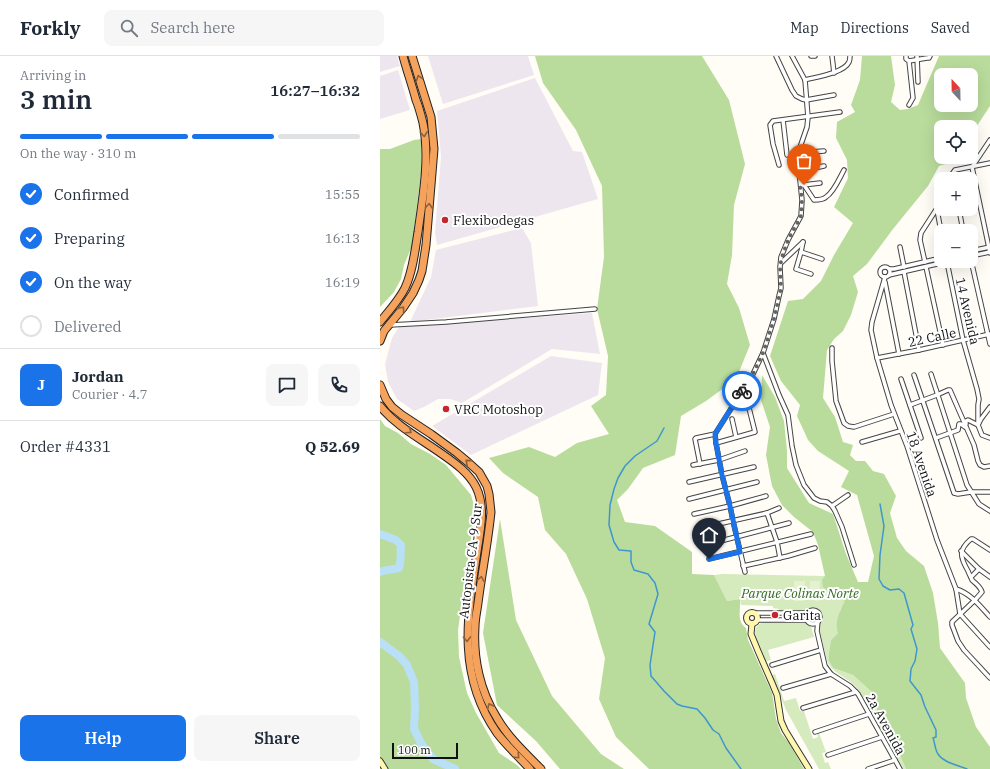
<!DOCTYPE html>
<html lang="en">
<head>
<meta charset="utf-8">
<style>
  :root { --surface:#fff; --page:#f6f6f7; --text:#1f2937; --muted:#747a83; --line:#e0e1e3; --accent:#1a73e8 }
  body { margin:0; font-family:"IBM Plex Serif",serif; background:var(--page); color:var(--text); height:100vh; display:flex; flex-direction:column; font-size:15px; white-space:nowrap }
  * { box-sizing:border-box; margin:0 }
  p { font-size:13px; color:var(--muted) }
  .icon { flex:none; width:22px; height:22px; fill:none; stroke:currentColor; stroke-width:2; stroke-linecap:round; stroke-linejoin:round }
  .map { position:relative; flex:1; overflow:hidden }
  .details { display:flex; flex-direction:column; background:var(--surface); width:380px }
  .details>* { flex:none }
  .needle { width:26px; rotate:338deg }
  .buttons { position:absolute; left:554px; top:12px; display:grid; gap:8px }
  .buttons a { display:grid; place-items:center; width:44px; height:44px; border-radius:8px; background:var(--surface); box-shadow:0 4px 16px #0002; font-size:20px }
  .scale { position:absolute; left:12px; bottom:10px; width:66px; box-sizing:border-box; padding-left:4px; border:2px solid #111; border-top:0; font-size:11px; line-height:14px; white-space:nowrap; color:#111; -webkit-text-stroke:3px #fff; paint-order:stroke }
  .pin { position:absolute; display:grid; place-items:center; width:34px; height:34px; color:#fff; margin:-41px -17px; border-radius:50% 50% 50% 0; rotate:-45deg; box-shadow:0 0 4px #0007 }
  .pin .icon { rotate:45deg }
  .courier { position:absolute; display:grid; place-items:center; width:40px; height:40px; margin:-20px; border:3px solid #1a73e8; border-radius:50%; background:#fff; color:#222; box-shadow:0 1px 5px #0007 }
  .summary em { font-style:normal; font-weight:600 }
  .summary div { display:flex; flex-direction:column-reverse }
  .summary { display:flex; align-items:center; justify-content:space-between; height:68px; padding:0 20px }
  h1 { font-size:26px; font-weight:600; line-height:30px }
  .bar { display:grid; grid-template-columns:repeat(4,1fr); gap:6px 4px; align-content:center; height:48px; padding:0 20px }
  .bar i { height:5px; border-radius:3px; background:var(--line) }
  .bar .current { background:var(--accent) }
  .bar p { grid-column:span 4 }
  .line { display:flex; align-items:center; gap:10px; padding:0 20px; border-top:1px solid var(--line) }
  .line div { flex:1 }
  .round { display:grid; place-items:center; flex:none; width:42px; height:42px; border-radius:8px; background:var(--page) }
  ol { padding:0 20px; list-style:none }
  li { display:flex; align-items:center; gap:12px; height:44px }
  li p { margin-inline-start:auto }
  li .icon { padding:4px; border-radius:50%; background:var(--accent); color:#fff; stroke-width:4 }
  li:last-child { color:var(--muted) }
  li i { width:22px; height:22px; border:2px solid var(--line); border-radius:50% }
  .button { display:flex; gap:8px; margin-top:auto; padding:8px 20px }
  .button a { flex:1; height:46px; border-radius:8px; background:var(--accent); color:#fff; font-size:16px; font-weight:600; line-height:46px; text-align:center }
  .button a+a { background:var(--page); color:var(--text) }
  header { display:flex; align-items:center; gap:24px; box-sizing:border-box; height:56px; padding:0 20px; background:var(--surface); border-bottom:1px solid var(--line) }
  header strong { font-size:19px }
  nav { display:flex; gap:22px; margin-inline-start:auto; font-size:14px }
  .search { width:280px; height:36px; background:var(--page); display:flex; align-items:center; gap:10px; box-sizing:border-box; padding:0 14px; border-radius:8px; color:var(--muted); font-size:15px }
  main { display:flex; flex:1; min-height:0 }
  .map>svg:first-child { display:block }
</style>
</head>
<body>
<header>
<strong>Forkly</strong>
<div class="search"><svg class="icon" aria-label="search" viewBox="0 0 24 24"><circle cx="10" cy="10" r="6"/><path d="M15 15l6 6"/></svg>Search here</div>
<nav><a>Map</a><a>Directions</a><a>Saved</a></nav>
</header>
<main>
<section class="details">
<div class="summary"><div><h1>3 min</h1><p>Arriving in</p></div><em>16:27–16:32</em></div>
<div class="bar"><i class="current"></i><i class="current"></i><i class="current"></i><i></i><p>On the way · 310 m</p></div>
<ol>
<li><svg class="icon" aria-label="check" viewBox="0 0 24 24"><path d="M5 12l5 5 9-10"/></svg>Confirmed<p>15:55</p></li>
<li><svg class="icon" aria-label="check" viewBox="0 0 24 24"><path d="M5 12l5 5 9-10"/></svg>Preparing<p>16:13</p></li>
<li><svg class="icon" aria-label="check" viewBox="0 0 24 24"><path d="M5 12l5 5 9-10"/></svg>On the way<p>16:19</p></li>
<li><i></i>Delivered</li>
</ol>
<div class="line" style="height:72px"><b class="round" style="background:var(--accent);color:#fff">J</b><div><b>Jordan</b><p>Courier · 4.7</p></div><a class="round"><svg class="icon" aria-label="chat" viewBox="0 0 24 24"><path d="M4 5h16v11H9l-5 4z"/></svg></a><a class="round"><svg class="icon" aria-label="phone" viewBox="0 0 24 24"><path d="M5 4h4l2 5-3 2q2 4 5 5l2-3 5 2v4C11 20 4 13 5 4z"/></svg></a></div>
<div class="line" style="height:52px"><div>Order #4331</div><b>Q 52.69</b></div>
<div class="button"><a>Help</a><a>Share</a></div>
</section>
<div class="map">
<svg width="610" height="713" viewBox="0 0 610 713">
  <rect width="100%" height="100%" fill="#fffdf5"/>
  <g fill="#eee6ef">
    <path d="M0,0H17L20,10L0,16Z"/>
    <path d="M48,0H148L154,19L63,48Z"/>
    <path d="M18,14L30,54L0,63V20Z"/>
    <path d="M155,22L193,95L202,96L218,143L57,189L55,177L61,101L57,55Z"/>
    <path d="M142,172L151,187L158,250L30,266L51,221L56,194Z"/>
    <path d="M212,257L220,298L172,293L82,347L70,343H58L44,351L34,355L17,343L8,326L5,308L12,282L19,271Z"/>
    <path d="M171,300L222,307L218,339L91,399L52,370Z"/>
  </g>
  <g fill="#d5ebbd">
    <path d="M343,518L445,520L453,540L466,545L460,554L458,577L451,584L449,596V605L453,612L473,619L494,638L498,651L497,662L512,688L517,693L526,713H523L480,636C478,634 476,631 474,629C465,620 452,617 447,605L438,568L442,563C442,556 438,549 430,552C426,554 428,554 424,555C416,556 407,555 399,555V553L393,552V550L361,549L360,543L347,545L334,519Z"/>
    <path d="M384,566L426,567L429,570H431L434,581L388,594L391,604L386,605C382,594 365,571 384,566Z"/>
    <path d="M395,618L404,645L416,642L420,655H424L433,683L438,681L437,677H439L446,696L442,697L445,707L448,706L451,713H439L406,654L392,619Z"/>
  </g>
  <g fill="#b9dc9c" fill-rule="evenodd">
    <path d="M155,0H322L349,44L365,108L354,149L352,199L347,228L359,252L370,289L356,323L326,345L301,360L295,399L263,412L248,433L237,444L245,466L275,470L312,496V518L334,519L347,545L360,543C361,553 356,565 366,572L368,584L392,637L393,643L396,663L401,677L409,687L424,713H269L236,681L219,643L225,602L207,543L186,498L165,474L158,441L123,417L109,402L149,391L175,401L197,387L229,378L211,350L226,339L228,300L217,253L224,201L222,130L196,74L163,27Z"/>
    <path d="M482,0H511L515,29L511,46L520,54L528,53L538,49L559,0H610V50L591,79V71H561V101H576L573,106L559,110L548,130L513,173L487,208L473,220L478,236L471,259L463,275L454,283L447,294L443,342L455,361L463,386L473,389L470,399L476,405H485L493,415L504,418L516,440L510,457L517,482L526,495L544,510L553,537L558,567L560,592L585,627L586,642L596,671L610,691V713H526L517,693L512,688L497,662V651L494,638L473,619L453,612L449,605V596L451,584L458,577C454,566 460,554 465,545L453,540L443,531L442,524L445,520L438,489L433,476L414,461L402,449L392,430L386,399L390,371L381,344L382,319L395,341L404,365L407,395V412L429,447L453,458L466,498L478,526H488L494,500L477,439L461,431L469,415L438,395L428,384L417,360L420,349L401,325L390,300L408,245L423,243L441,225L454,199L473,167L454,151L468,122L467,104L456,82L457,66L475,56L471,49L480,24ZM561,19H591V49H561Z"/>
    <path d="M41,83V117L32,190L24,209L21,223L14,236L0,251V93H10L34,84Z"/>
    <path d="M0,363L5,370L18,377L31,388L50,398L66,409L91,439L95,453L78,574L79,601L87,637L96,657L119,697L137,709L141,713H0Z"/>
    <path d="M120,463L136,564L172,640L221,698L244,713H180L156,685L117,649L103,577Z"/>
  </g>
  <g fill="#e6f2cf">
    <path d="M414,525H425L424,545H414Z"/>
    <path d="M430,525H440L439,545L429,544Z"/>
  </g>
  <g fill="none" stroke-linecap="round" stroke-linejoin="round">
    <g stroke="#3f96cf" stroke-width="1.5">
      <path d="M284,372L277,385L255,400L245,410L238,422L234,433L230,449L229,469L234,486L239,494L251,495V506L254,514L268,518L275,527L278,538L269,568L275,576L270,609L271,620L284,635L297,648L302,650L317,653L325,662L333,674L339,678L346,692L361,713"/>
      <path d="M500,448L504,470L500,499L499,523L503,530L510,534L519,533L524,537L533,569L531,573L537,593L535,605L531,613L530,625L541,639L545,651L556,674V681L553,682C555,687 555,694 558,698C564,707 578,709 587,713"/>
    </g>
    <g stroke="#b9e0f7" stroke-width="8">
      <path d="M0,478L16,484L21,489C20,498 22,502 19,512C13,514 6,513 0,516"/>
      <path d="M0,586L19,600L27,609L34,626L35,651L34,673L42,689L53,703L75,713"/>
    </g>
    <g stroke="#444" stroke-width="5.5">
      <g id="street">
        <path d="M396,0L412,34L416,40L422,43L426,44L454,39"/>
        <path d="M431,0H435"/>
        <path d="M452,0L454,17"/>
        <path d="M526,0V3L529,5L533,42L529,49"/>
        <path d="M537,0L538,26"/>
        <path d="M529,5L547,2H549L550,0"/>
        <path d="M425,24C436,21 464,17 469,6C470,4 470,2 470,0"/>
        <path d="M403,64L407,99"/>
        <path d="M610,84L592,111L610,197"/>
        <path d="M418,97L444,95"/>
        <path d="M399,109L393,88L390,69L393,65L460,56"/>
        <path d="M419,115L444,110"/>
        <path d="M573,123L572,118L575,114L610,107"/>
        <path d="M423,129L440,127"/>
        <path d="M424,129L434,144C438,144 443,144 446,141C454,136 459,123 464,114"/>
        <path d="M579,153L583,175"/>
        <path d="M557,154L561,175"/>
        <path d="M423,186L421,196L416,213L431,218"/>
        <path d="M520,191L524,211"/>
        <path d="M591,195L610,191"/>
        <path d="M421,196L442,203"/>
        <path d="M591,200L610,196"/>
        <path d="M591,204L610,288"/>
        <path d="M545,206L540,184L541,177L561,146"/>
        <path d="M567,206L583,284L597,333L599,343L598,349V369L602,379L610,382"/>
        <path d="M401,207L423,186"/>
        <circle cx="505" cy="216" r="5"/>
        <path d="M546,211L563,289"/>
        <path d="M509,213H514L561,202"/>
        <path d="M524,216L539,294"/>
        <path d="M509,219L570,205"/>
        <path d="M505,221L492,266L491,274L497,302L511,349L527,390L557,484L576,533L580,558L610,591"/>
        <path d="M505,226L519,298"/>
        <path d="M10,269L66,266L215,253"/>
        <path d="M452,292V305L456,345L464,367L468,370L474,371L514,358"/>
        <path d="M383,297L399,339L408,359L412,390L416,409L424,429L434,442L440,445L447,446L452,450L455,455L462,471L474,509"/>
        <path d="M497,302L539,294L610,278"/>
        <path d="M551,318L587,429L599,448L610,455"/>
        <path d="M534,319L574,437L578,438L591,436H610"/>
        <path d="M521,323L541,382"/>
        <path d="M530,349L557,339L568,334H570L594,389L598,405L600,409L604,411L610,410"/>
        <path d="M352,363L356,381"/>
        <path d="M586,368V365L588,364L598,369L601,363L610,351"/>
        <path d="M556,382L578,374L579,368H581L585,371"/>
        <path d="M482,386L520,375"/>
        <path d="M336,387L375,376L368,348"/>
        <path d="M320,408L315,383L316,382L335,378"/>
        <path d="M313,409L339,404L365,395"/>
        <path d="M309,426L374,411"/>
        <path d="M309,443L377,426"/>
        <path d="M452,450L468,439"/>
        <path d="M387,457L397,486L400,502"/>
        <path d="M314,458L350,450L386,440"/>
        <path d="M325,471L387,457L399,452"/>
        <path d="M333,487L409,467"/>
        <path d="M610,494L593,483H591C578,494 580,501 588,515C589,518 591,521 592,524C596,528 600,530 602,536L595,544L574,564L572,566V569L578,585L584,594L610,622"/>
        <path d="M581,495L599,513L610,521"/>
        <path d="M329,503L431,478"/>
        <path d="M363,510L408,500L435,492"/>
        <path d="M365,516L353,465L350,450L342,419L336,387L335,378L373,318L383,297L394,263L399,240L401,232L400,211L401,201L408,184L421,160L422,144L419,115L418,97L427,71L428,61L425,24L412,0"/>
        <path d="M591,521L599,513"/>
        <path d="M576,533C590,537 600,550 610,561"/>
        <circle cx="433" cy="561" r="7"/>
        <path d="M372,557H427"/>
        <path d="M377,564H427"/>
        <path d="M438,564L437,575L445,610L451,618L470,630L478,638L520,713"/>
        <path d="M392,609L441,594"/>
        <path d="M403,632L451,618"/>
        <path d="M423,652L476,636"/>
        <path d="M435,676L489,658"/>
        <path d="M448,699L502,681"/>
        <path d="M488,713L515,704"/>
      </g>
    </g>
    <g stroke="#333" stroke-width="7">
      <g id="secondary">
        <circle cx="372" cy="562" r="5.5"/>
        <path d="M372,568L371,578L378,595L392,627L397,639L401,665L405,674L416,692L429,713"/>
        <path d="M0,705L5,713"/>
      </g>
    </g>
    <g stroke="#222" stroke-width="9">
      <g id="highway">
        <path d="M0,266C9,255 19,244 25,232C33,215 35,194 38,176C43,140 50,102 43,67C41,59 39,51 36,44C32,29 27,15 23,0"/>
        <path d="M0,285L4,275L23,252L33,237L39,224L42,215L46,189L54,93L51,61L32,0"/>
        <path d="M0,329L6,343L12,351L22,359L51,378L77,397L89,407L99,416L107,430L109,438L111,456C108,486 102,516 98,547C97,555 95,563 95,571C93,602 100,635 117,662C128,681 145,697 161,713"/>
        <path d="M0,350C16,370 41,383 62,398C75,407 89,417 96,431C106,451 100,475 97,496C87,561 77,620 117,677C127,690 139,701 150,713"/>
      </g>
    </g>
    <use href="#street" stroke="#fff" stroke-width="3.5"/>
    <use href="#secondary" stroke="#fff6b0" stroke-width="5"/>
    <use href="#highway" stroke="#f5a25d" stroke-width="7"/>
  </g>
  <defs><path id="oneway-chevron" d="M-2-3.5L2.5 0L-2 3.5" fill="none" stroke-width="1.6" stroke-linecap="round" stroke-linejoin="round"/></defs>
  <g stroke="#8e613b">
    <use href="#oneway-chevron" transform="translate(39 22) rotate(-108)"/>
    <use href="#oneway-chevron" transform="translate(44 78) rotate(84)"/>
    <use href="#oneway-chevron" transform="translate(49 150) rotate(-86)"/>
    <use href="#oneway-chevron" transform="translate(22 253) rotate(-53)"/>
    <use href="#oneway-chevron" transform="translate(29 375) rotate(34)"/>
    <use href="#oneway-chevron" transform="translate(88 406) rotate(-139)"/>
    <use href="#oneway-chevron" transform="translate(101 523) rotate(-81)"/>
    <use href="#oneway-chevron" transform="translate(87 583) rotate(88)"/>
    <use href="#oneway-chevron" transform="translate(110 650) rotate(-115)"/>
    <use href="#oneway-chevron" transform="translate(137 700) rotate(47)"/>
  </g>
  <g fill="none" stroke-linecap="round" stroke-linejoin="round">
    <path stroke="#646461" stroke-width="4" stroke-dasharray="0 7.2" d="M362,335L373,318L383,297L394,263L401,232L400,211L402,201L408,184L421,160L422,144L420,129H424"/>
    <path stroke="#1a73e8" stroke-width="5" d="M329,503L360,496L350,450L342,419L336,387L335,378L362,335"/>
  </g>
  <g fill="#c4262e" stroke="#fff" stroke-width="1.5">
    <circle cx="65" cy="164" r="4"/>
    <circle cx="66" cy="353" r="4"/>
    <circle cx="395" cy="559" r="4"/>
  </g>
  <g text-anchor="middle" stroke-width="4" stroke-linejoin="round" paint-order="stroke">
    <g font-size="13" fill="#111" stroke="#fff" text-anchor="start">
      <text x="73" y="169">Flexibodegas</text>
      <text x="74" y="358">VRC Motoshop</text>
      <text x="403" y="564">Garita</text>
    </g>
    <g font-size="13" fill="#111" stroke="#fff">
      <text transform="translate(588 255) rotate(77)" y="5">14 Avenida</text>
      <text transform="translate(552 281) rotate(-12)" y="5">22 Calle</text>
      <text transform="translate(542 408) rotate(71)" y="5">18 Avenida</text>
      <text transform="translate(90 505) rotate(-83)" y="5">Autopista CA-9 Sur</text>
      <text transform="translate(506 668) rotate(61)" y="5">2a Avenida</text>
    </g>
    <g font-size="13" font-style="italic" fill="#2f6b1f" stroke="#fff">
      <text x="420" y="542">Parque Colinas Norte</text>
    </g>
  </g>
</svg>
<div class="buttons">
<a><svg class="needle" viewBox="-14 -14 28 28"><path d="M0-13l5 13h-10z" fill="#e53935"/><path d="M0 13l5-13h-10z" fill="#747a83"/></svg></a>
<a><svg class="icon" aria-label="locate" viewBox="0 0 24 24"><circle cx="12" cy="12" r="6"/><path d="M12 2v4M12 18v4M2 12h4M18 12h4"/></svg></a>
<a>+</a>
<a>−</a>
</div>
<div class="scale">100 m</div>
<div class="pin" style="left:424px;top:129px;background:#ea580c"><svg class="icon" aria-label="bag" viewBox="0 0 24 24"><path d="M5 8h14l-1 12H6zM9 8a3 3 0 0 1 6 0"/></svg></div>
<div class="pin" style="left:329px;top:503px;background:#1f2937"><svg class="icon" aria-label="home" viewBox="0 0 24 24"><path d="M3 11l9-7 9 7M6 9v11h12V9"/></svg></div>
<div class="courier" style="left:362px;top:335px"><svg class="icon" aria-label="bike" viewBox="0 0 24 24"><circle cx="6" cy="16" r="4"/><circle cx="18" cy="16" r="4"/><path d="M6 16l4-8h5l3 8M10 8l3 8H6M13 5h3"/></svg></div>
</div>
</main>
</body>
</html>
